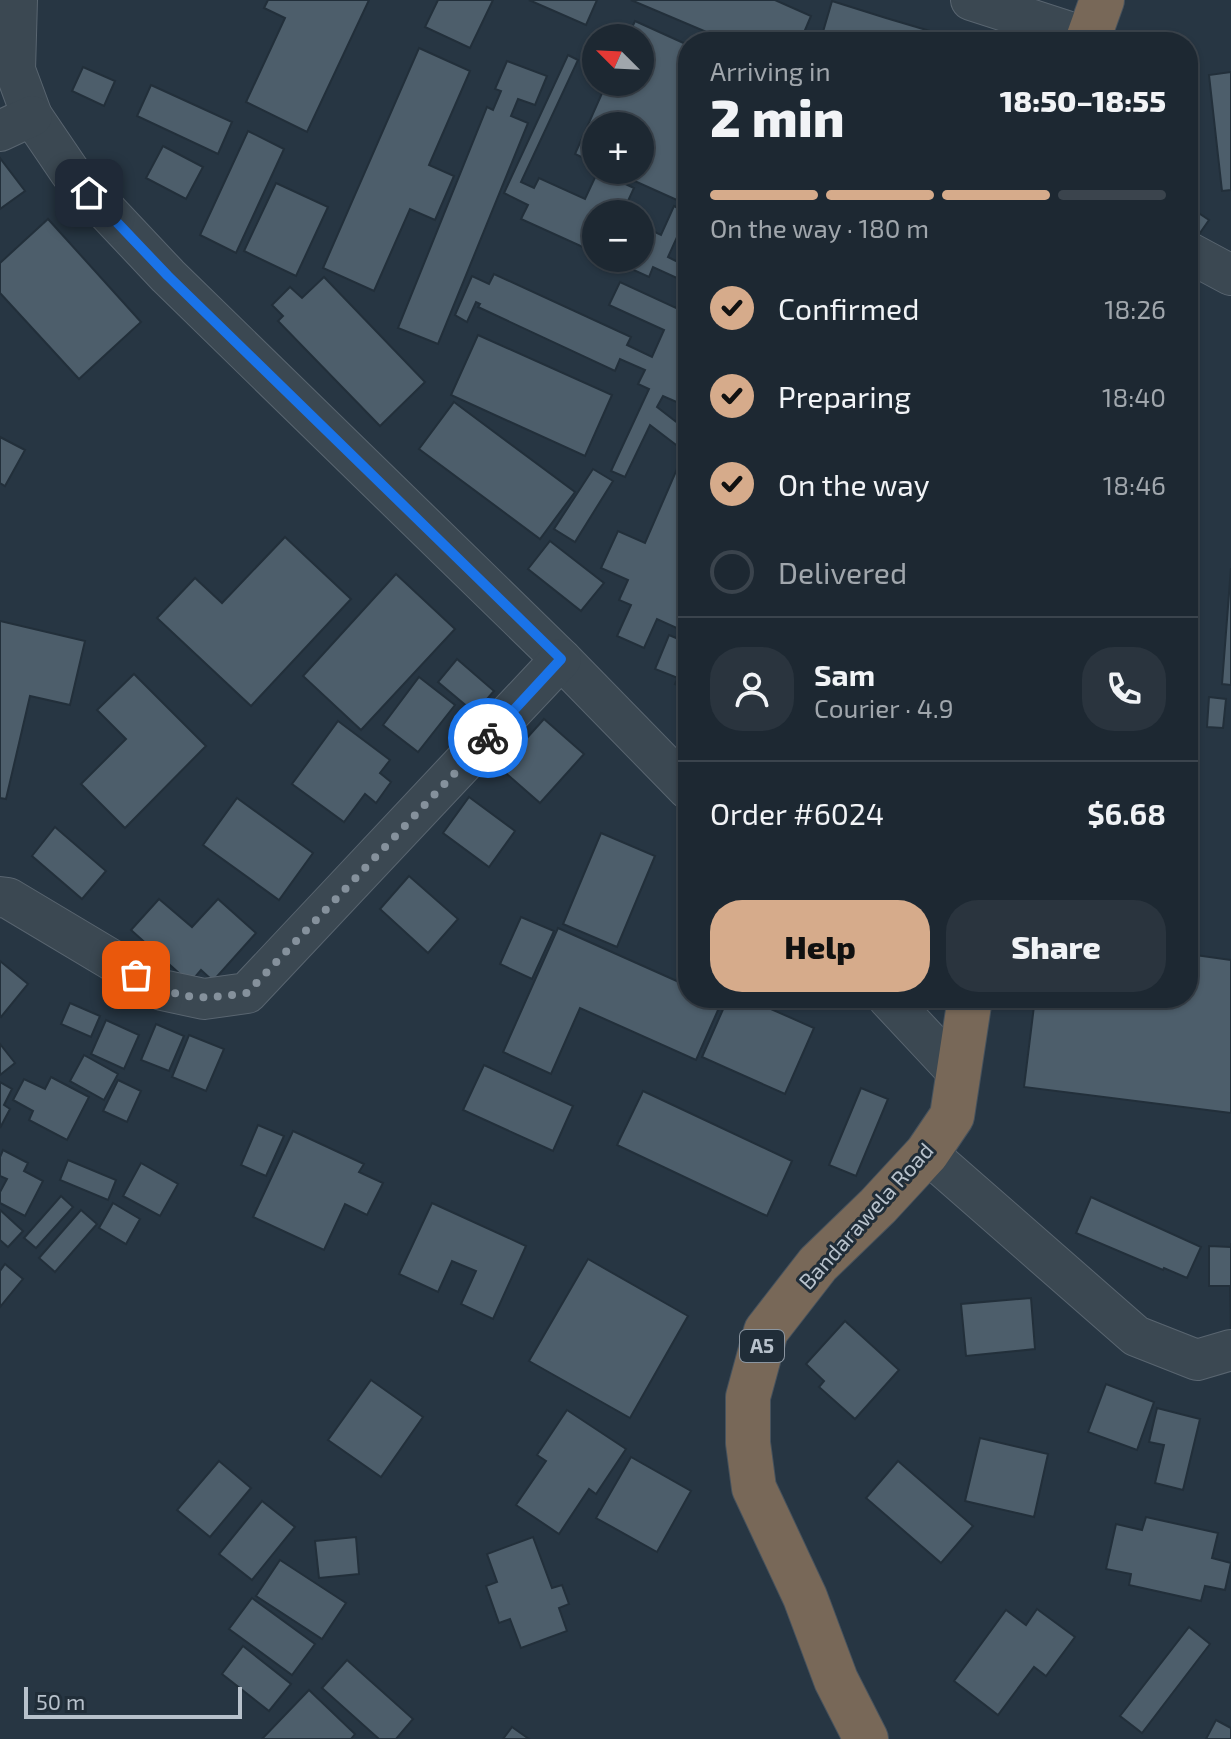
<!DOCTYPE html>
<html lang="en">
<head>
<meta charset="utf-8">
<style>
  :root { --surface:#1d2832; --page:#2a343e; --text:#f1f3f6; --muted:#a0a6ac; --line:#3b444d; --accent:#d6ab8b }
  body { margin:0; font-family:"Exo 2",sans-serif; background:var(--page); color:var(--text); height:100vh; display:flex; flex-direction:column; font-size:30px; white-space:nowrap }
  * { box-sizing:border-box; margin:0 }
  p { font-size:26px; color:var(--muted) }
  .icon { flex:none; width:44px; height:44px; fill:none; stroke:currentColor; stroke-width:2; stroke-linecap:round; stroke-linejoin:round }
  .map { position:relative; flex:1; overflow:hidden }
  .details { position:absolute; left:678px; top:32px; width:520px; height:976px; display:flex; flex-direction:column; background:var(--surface); border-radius:32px; box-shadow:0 2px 6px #0004,0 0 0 2px var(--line) }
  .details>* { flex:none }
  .needle { width:52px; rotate:294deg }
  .tools { position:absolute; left:582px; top:24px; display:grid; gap:16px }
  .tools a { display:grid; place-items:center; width:72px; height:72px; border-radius:50%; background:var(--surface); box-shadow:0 2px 6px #0004,0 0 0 2px var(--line); font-size:40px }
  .scale { position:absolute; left:24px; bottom:20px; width:218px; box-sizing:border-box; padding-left:8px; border:4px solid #b8c2cc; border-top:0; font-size:22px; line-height:28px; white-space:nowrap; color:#b8c2cc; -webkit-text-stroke:6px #202d38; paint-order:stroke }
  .pin { position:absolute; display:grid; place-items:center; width:68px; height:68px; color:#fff; margin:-34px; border-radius:16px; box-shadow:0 4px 12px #0006 }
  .courier { position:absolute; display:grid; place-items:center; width:80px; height:80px; margin:-40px; border:6px solid #1a73e8; border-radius:50%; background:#fff; color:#222; box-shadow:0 2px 10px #0007 }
  .headline em { font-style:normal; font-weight:800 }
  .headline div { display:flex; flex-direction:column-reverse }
  .headline { display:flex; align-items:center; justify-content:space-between; height:136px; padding:0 32px }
  h1 { font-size:52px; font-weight:800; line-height:60px }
  .bar { display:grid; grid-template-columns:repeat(4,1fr); gap:12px 8px; align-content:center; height:96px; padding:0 32px }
  .bar i { height:10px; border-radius:6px; background:var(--line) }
  .bar .selected { background:var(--accent) }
  .bar p { grid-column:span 4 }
  .line { display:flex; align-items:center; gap:20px; padding:0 32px; border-top:2px solid var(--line) }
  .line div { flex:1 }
  .round { display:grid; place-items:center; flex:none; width:84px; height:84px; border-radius:32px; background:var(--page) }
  ol { padding:0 32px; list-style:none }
  li { display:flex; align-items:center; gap:24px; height:88px }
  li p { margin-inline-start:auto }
  li .icon { padding:8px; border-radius:50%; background:var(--accent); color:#111; stroke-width:4 }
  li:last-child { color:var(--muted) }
  li i { width:44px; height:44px; border:4px solid var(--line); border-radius:50% }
  .cta { display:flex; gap:16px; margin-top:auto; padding:16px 32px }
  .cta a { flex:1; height:92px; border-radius:32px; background:var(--accent); color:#111; font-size:32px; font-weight:800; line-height:92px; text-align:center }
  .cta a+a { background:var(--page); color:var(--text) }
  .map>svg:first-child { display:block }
</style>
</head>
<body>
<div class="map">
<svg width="1231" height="1739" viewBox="0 0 1231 1739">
  <rect width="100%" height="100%" fill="#273643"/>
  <g fill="#4d5e6b" stroke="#222f3a" stroke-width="2">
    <path d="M268,0H369L307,132L246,102L285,18L264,8Z"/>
    <path d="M438,0H493L470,48L425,27Z"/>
    <path d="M529,0H597L586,25Z"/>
    <path d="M631,0H775L811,16L800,42H730Z"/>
    <path d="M832,1L886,18L967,42H820Z"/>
    <path d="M635,21L688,45V205L610,170H640V126H596V164L575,154L607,82H640V38H627Z"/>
    <path d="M419,48L470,71L429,165L454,176L435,220L410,209L374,291L323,268Z"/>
    <path d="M568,55L578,60L521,182L534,188L539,178L585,199L598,171L634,188L622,214H596V253L521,219L528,205L504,193Z"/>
    <path d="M507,61L547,76L535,105L518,99L511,116L528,123L438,344L398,328L487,107L493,110L501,91L495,89Z"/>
    <path d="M83,67L115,81L104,106L72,91Z"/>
    <path d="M1231,72V190L1222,191L1209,75Z"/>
    <path d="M151,85L232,122L218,154L137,116Z"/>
    <path d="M1188,99L1198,125L1188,129Z"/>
    <path d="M248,131L284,149L236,253L200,235Z"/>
    <path d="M163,146L203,167L186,199L146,178Z"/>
    <path d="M0,158L25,191L0,209Z"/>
    <path d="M276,183L328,207L296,276L244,251Z"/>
    <path d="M674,206L688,213L668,257L688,267V407L663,396L657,407L688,431V454L650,425L625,477L611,471L649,389L638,384L645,370L620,359L615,371L478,307L480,304L476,302L467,322L455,315L472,276L489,284L494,274L631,337L627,345L652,357L664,330L609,305L620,282L676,308L688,283L653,267L649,277L607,258H640V225L661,235Z"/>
    <path d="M1188,206L1209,220L1193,243L1188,239Z"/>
    <path d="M48,219L141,322L79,379L0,293V263Z"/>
    <path d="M324,277L425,382L380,426L278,321L283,316L272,305L290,287L302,298Z"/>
    <path d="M478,335L612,395L585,456L451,395Z"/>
    <path d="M1188,396L1196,397L1188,470Z"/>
    <path d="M454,402L575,492L540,539L419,449Z"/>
    <path d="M0,437L25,450L5,486L0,483Z"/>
    <path d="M680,462L688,465V614L681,630L657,619L644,648L617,636L631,605L619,600L628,580L601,568L618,531L645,543Z"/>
    <path d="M593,469L613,481L575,542L554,529Z"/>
    <path d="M285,537L351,599L251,706L157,618L195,578L222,603Z"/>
    <path d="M550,541L604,583L581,611L528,569Z"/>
    <path d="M1231,568V685L1222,684Z"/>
    <path d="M396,574L455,629L361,730L303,676Z"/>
    <path d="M0,621L85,641L70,705L30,696L6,799L0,798Z"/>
    <path d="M669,635L688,643V690L675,684L678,678L655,669Z"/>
    <path d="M457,659L494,691L475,713L438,682Z"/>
    <path d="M134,674L206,746L125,828L81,784L126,739L97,710Z"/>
    <path d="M419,677L455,705L418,752L383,725Z"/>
    <path d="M1209,697L1226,699L1223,728L1207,727Z"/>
    <path d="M1188,714L1199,715L1198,739H1188Z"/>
    <path d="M544,719L584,754L540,803L500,768Z"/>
    <path d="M338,721L390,760L380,773L391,782L376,803L365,794L344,822L292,784Z"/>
    <path d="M469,797L515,831L489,867L443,833Z"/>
    <path d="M237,798L313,853L279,900L203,845Z"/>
    <path d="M55,827L106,871L82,899L32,856Z"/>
    <path d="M601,833L655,856L617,947L563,924Z"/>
    <path d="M409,876L458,919L428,953L380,909Z"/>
    <path d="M159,899L192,927L218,899L256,933L213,981L201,970L190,983L131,930Z"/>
    <path d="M521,917L554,931L532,979L500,964Z"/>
    <path d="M558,928L688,986V998H716L722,1001L696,1060L580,1008L551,1074L503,1052Z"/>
    <path d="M1188,954L1231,960V1113L1024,1087L1035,998H1188Z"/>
    <path d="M0,961L28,984L1,1017L0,1016Z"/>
    <path d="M728,998H746L814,1028L785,1094L702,1057Z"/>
    <path d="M70,1003L100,1016L91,1037L61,1024Z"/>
    <path d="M106,1020L139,1035L124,1069L91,1054Z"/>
    <path d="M156,1024L184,1036L169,1071L141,1060Z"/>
    <path d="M189,1035L224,1049L206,1091L172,1077Z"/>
    <path d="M0,1044L15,1063L0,1075Z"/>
    <path d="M84,1055L118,1074L104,1100L70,1081Z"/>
    <path d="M484,1065L573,1106L553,1151L463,1110Z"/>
    <path d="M51,1077L89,1097L67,1140L29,1120L33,1111L13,1100L24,1079L45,1089Z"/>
    <path d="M118,1080L141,1091L127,1122L103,1111Z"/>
    <path d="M0,1082L12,1089L4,1105L10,1109L0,1128Z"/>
    <path d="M861,1088L888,1099L856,1176L829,1165Z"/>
    <path d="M643,1091L792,1161L767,1216L617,1145Z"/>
    <path d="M258,1125L284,1136L266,1176L241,1165Z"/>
    <path d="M293,1131L364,1164L359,1172L383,1183L367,1215L345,1204L324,1250L253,1217Z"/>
    <path d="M3,1150L28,1163L24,1171L43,1181L25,1216L0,1203V1192L7,1179L0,1176V1157Z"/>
    <path d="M68,1160L116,1180L108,1200L60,1180Z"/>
    <path d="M141,1163L178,1184L160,1216L123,1196Z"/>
    <path d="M61,1196L73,1207L36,1248L24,1238Z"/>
    <path d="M1091,1197L1201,1247L1187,1278L1164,1268L1163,1270L1076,1233Z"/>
    <path d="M113,1203L140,1219L126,1244L99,1228Z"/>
    <path d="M432,1203L526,1246L493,1319L461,1304L476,1271L452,1261L438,1292L399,1274Z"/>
    <path d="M0,1210L23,1231L8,1247L0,1240Z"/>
    <path d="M81,1210L97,1224L55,1272L39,1258Z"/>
    <path d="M1231,1243V1334L1230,1286H1209V1246L1231,1247Z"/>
    <path d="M588,1259L688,1316L630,1418L529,1361Z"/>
    <path d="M5,1264L23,1279L0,1307V1271Z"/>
    <path d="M1031,1298L1035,1349L966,1356L961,1304Z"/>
    <path d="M845,1321L899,1370L855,1419L819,1387L824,1381L806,1364Z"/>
    <path d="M371,1380L423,1417L381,1477L328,1440Z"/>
    <path d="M1106,1384L1154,1402L1137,1450L1088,1432Z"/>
    <path d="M1157,1408L1200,1419L1183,1490L1155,1483L1164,1445L1149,1442Z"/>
    <path d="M567,1410L626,1449L596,1494L589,1489L559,1534L516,1505L546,1461L537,1455Z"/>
    <path d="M980,1438L1048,1454L1034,1517L965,1501Z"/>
    <path d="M631,1457L691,1491L657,1552L596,1518Z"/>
    <path d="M219,1461L251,1488L210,1537L177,1510Z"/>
    <path d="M898,1461L973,1526L941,1563L866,1498Z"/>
    <path d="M262,1501L295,1527L252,1580L219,1554Z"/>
    <path d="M1146,1517L1218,1533L1212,1558L1231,1563L1225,1590L1205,1586L1201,1601L1129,1585L1131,1574L1106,1569L1116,1524L1142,1530Z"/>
    <path d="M356,1537L359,1574L319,1578L315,1541Z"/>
    <path d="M533,1537L552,1588L562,1585L569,1604L559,1608L567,1631L521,1648L510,1619L499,1623L486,1586L497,1582L487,1554Z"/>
    <path d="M280,1560L346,1603L322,1639L256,1596Z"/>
    <path d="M252,1598L315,1644L292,1675L229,1629Z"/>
    <path d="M1037,1609L1075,1637L1046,1676L1034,1667L998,1715L954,1681L1006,1610L1026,1625Z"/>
    <path d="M1189,1627L1210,1644L1142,1733L1120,1716Z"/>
    <path d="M243,1646L291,1684L269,1711L222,1674Z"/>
    <path d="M347,1660L413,1719L396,1739H379L322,1688Z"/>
    <path d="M309,1690L355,1734L351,1739H262Z"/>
    <path d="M1216,1720L1231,1728V1739H1206Z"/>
    <path d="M512,1727L529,1739H503Z"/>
  </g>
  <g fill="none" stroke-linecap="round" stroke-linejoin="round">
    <g stroke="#596570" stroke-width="42">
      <g id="minor">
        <path d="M17,0L15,70L32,116L70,172L168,276L561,659L688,789"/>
        <path d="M971,0L1088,38"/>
        <path d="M0,131L32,116"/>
        <path d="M1188,252L1231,275"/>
        <path d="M0,897L8,898L162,990L204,999L247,993L561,659"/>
        <path d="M888,998L959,1074"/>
        <path d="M927,1153L1136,1336L1197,1360L1231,1350"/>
      </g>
    </g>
    <g stroke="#46525d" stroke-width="46">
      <g id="highway">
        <path d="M1087,42L1102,0"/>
        <path d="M866,1739L836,1680L805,1597L754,1488L748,1443V1397L766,1331L818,1264L878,1206L927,1153L952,1116L970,998"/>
      </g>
    </g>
    <use href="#minor" stroke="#3b4852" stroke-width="40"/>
    <use href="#highway" stroke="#786858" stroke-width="44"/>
  </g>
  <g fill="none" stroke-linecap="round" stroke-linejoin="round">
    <path stroke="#85919c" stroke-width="8" stroke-dasharray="0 14.4" d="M136,975C180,1001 198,1000 247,993L488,738"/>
    <path stroke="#1a73e8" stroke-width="10" d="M89,193L168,276L561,659L488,738"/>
  </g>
  <g text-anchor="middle" stroke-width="6" stroke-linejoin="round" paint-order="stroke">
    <rect fill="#202d38" stroke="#8a95a0" stroke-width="2" x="740" y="1330" width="44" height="32" rx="6"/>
    <g font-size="20" font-weight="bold" fill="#b8c2cc">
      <text x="762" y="1353">A5</text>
    </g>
    <g font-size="22" fill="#b8c2cc" stroke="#202d38">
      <text transform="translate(866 1216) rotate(-48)" y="8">Bandarawela Road</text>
    </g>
  </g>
</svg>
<div class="tools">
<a><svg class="needle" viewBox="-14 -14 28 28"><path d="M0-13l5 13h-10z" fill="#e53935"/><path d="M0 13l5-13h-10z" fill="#a0a6ac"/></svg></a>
<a>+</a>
<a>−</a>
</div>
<div class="scale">50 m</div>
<div class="pin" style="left:136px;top:975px;background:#ea580c"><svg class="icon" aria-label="bag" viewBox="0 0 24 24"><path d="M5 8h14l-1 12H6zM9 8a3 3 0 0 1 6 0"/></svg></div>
<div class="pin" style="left:89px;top:193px;background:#1f2937"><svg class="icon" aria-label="home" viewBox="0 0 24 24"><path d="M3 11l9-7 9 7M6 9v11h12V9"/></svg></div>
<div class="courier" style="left:488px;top:738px"><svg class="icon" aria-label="bike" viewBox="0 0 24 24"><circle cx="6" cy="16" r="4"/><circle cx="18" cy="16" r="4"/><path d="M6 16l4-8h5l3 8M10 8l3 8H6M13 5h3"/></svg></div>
<section class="details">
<div class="headline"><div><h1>2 min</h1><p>Arriving in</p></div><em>18:50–18:55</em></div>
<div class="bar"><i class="selected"></i><i class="selected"></i><i class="selected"></i><i></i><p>On the way · 180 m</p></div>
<ol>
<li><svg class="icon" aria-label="check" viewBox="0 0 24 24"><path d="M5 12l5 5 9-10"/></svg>Confirmed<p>18:26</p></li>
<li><svg class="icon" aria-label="check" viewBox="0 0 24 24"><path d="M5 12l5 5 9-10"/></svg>Preparing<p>18:40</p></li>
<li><svg class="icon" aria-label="check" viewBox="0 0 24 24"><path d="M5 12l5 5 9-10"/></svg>On the way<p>18:46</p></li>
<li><i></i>Delivered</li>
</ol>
<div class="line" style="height:144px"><a class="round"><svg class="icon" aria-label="person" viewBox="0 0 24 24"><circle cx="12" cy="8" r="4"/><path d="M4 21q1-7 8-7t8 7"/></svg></a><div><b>Sam</b><p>Courier · 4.9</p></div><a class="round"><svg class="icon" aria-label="phone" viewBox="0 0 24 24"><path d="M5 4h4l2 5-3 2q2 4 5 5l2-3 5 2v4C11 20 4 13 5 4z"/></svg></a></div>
<div class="line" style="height:104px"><div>Order #6024</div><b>$6.68</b></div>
<div class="cta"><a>Help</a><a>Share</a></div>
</section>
</div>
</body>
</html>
